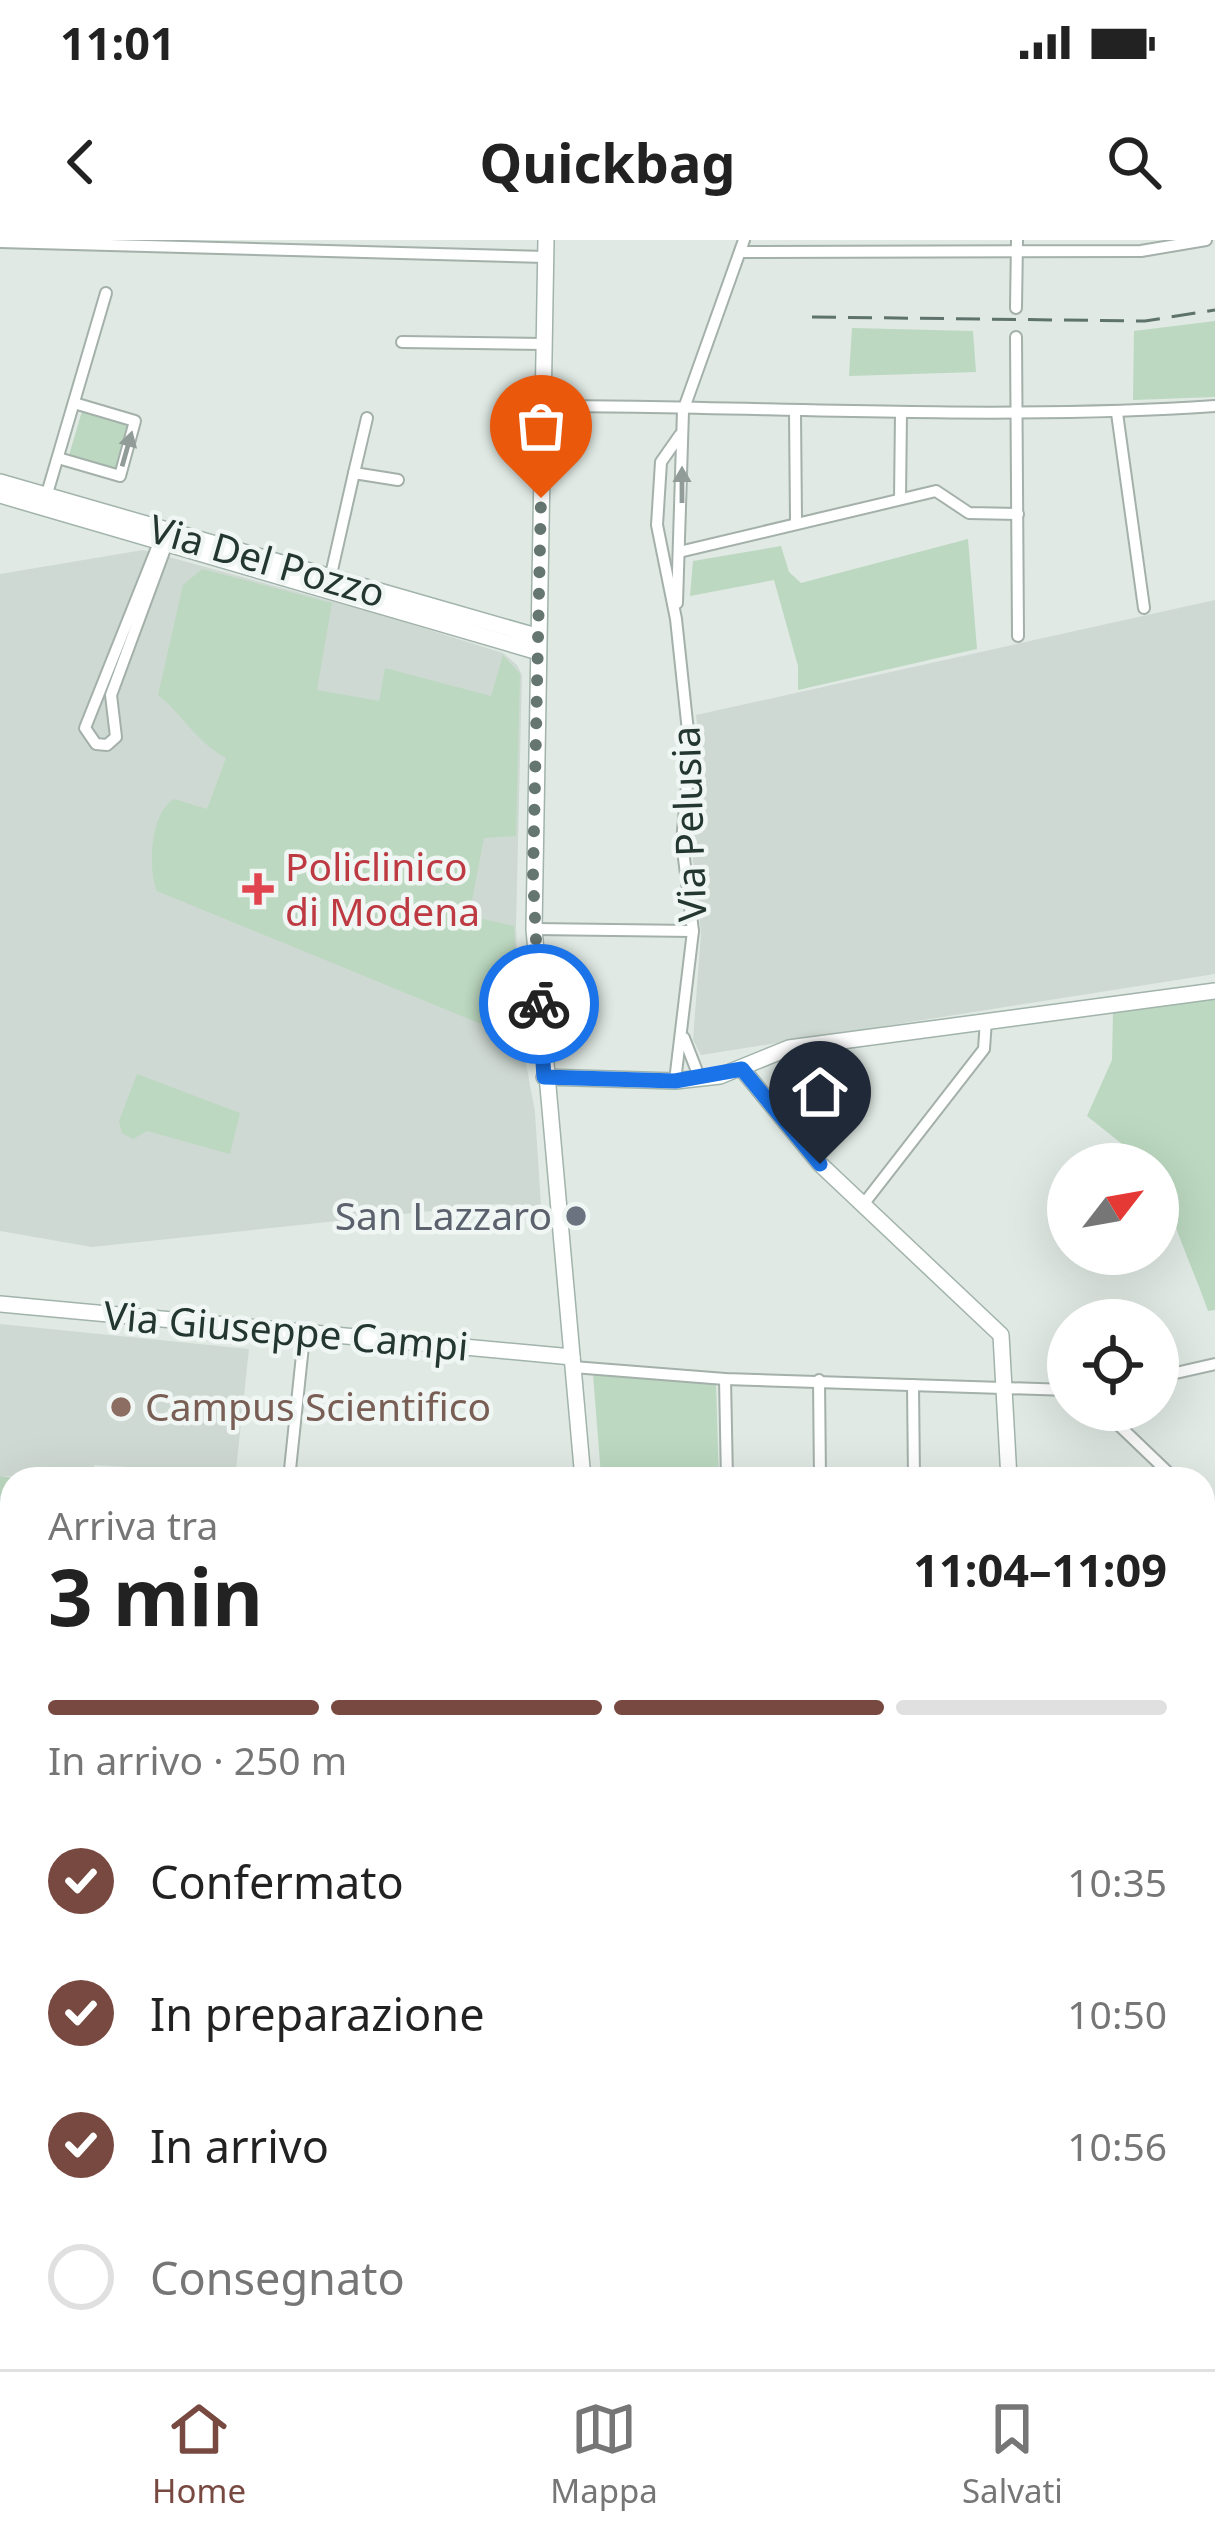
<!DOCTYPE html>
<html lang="it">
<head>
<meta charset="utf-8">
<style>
  :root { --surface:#fff; --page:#f2f2f2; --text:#222; --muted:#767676; --line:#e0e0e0; --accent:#784941 }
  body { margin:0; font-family:"Noto Sans",sans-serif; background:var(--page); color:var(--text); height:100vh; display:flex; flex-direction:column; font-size:45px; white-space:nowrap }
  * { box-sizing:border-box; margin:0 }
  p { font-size:39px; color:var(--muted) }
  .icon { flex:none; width:66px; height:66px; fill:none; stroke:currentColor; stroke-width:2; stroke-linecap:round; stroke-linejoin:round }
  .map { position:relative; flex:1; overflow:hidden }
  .side { position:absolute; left:0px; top:1227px; width:1215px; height:903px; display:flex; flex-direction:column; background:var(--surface); border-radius:36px 36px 0 0; box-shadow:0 12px 48px #0002 }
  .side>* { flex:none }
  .needle { width:78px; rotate:59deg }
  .controls { position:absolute; left:1047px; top:903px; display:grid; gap:24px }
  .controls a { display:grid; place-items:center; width:132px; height:132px; border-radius:50%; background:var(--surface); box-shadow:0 12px 48px #0002; font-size:60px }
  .pin { position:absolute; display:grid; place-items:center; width:102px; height:102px; color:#fff; margin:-123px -51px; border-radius:50% 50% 50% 0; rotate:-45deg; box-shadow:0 0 12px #0007 }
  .pin .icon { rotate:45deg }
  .courier { position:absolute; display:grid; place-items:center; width:120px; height:120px; margin:-60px; border:9px solid #1a73e8; border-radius:50%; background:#fff; color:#222; box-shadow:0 3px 15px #0007 }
  .overview em { font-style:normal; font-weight:700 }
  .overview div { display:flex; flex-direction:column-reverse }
  .overview { display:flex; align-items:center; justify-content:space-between; height:204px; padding:0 48px }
  h1 { font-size:78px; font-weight:700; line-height:90px }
  .bar { display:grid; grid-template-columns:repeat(4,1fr); gap:18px 12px; align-content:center; height:144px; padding:0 48px }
  .bar i { height:15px; border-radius:9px; background:var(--line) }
  .bar .selected { background:var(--accent) }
  .bar p { grid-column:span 4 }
  ol { padding:0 48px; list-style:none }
  li { display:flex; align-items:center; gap:36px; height:132px }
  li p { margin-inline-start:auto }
  li .icon { padding:12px; border-radius:50%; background:var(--accent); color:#fff; stroke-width:4 }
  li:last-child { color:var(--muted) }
  li i { width:66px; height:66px; border:6px solid var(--line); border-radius:50% }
  .status { display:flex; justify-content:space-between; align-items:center; height:84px; padding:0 60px; background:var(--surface); direction:ltr }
  .status svg { height:33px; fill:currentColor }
  header { display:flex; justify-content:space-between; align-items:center; height:156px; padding:0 48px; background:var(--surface); font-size:54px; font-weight:700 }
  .tabs { display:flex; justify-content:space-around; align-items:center; height:168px; border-top:3px solid var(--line); background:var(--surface); font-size:33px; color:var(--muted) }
  .tabs a { display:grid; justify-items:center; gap:6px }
  .tabs .selected { color:var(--accent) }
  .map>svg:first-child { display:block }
</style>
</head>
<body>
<div class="status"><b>11:01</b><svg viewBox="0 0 49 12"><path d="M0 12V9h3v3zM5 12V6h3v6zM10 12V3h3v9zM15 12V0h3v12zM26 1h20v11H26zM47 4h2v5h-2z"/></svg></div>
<header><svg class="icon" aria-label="back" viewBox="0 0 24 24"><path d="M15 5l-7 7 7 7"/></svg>Quickbag<svg class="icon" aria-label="search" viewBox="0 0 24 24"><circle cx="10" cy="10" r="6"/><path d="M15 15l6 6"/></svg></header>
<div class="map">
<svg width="1215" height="2129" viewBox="0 0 1215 2129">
  <rect width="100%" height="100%" fill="#e0e9e4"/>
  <g fill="#cfd9d3">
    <path d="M143,310L375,373L503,413L517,425L522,435L516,687L521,796L535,872L541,967L498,964L92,1007L0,991V334Z"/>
    <path d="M1215,360V734L701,815L693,800L701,693L691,603L701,516L696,475Z"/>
    <path d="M0,1084L249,1109L235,1239H193V1231L94,1225V1239L0,1236Z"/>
    <path d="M1203,1586H1215V1986L1203,1987Z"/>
    <rect x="438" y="2118" width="148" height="11"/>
    <rect x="610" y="2118" width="580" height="11"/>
  </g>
  <g fill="#bcd8c0">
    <path d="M1215,81V157L1133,160L1134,91Z"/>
    <path d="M852,88L973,91L976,132L849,136Z"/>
    <path d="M82,171L130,186L117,229L69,215Z"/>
    <path d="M968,299L977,409L798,450V426L774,340L690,356L693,321L781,306L789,332L801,343Z"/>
    <path d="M202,329L332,363L317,450L379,461L385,428L491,456L503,415L520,434L516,596L484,598L469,676L514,686L520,782L503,793L157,651C147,627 151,572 174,559L207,569L226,518C196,502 184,476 158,455L183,345Z"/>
    <path d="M1215,756V1070L1208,1071C1197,1038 1158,951 1158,924H1147L1087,876L1112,820L1113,772Z"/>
    <path d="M137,834L240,873L230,914L147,891L133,899L122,893L119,881Z"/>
    <path d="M593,1134L716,1144L719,1239L601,1236Z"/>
    <path d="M0,1236L24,1239H12V1387L10,1370L0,1369Z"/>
  </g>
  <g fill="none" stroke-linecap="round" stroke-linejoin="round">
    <g stroke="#a4b0aa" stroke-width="14">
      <g id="street">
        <path d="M0,2L546,17"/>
        <path d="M740,12L1141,11L1206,0"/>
        <path d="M1016,68L1017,0"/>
        <path d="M1016,97L1018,396"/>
        <path d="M402,102L544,104"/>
        <path d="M544,166C767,166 991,181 1215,166"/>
        <path d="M795,173L796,280"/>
        <path d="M1117,173L1144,368"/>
        <path d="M58,218L120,236L135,181L74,163"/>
        <path d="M354,233L367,178"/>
        <path d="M46,257L106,53"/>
        <path d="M900,259L901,173"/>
        <path d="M162,295L85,488L96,504L107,505L116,497L111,455L166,306"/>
        <path d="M679,312L936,251L969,273L1018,274"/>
        <path d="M330,339L354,233L398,240"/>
        <path d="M677,363L683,171L744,0"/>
        <path d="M534,689L693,691"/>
        <path d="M684,798L700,839"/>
        <path d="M675,841L693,691L682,602L690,510L676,379L657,285L661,222L680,195"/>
        <path d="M862,966L984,809L986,780"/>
        <path d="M573,1127L725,1139L1068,1150"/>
        <path d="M1158,1137L1215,1124"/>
        <path d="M725,1139L727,1239"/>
        <path d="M819,1140L820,1239"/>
        <path d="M913,1145L914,1239"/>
        <path d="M1103,1170L1175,1239"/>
        <path d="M289,1239L304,1096"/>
        <path d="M1203,1276L1215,1294"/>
        <path d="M1203,1390L1215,1389"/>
        <path d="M0,1467L12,1468"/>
        <path d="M1203,1483L1215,1482"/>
        <path d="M0,1569L12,1570"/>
        <path d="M1203,1579L1215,1578"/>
        <path d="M1203,1690H1215"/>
        <path d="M1203,1805H1215"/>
        <path d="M0,1904H12"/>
        <path d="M1203,1907H1215"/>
        <path d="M0,2057H12"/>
        <path d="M337,2118V2129"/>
        <path d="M430,2118V2129"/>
        <path d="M781,2118V2129"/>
        <path d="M902,2118L903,2129"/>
        <path d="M42,2129V2118"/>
        <path d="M189,2129V2118"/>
      </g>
    </g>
    <g stroke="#a1b3ab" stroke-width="18">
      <g id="secondary">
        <path d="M546,0L534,689L583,1239"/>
        <path d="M0,242L536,396"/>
        <path d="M0,255L535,411"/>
        <path d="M742,829L820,924L1001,1095L1009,1239"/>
        <path d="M544,837L675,841L720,836L789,808L1215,751"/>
        <path d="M0,1064L572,1117"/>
        <path d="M598,2118V2129"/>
        <path d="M1027,2118V2129"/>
      </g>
    </g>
    <use href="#street" stroke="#fff" stroke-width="10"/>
    <use href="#secondary" stroke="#fff" stroke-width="15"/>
    <path stroke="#5d736b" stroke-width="3" stroke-dasharray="24 12" stroke-linecap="butt" d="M812,77L1145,81L1215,70"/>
  </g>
  <defs><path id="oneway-solid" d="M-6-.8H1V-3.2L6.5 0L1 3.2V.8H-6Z" transform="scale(3)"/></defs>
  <g fill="#919b98">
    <use href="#oneway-solid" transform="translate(127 209) rotate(-74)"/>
    <use href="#oneway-solid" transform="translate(682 245) rotate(-90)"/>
  </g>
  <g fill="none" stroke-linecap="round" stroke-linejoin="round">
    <path stroke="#65756f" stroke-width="12" stroke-dasharray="0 21.6" d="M539,764L533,636L541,258"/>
    <path stroke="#1a73e8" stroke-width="15" d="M539,764L544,837L675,841L742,829L820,924"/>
  </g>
  <path fill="#e0444e" stroke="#f0f6f3" stroke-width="4.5" d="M252 631h12v12h12v12h-12v12h-12v-12h-12v-12h12z"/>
  <circle fill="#6b7280" stroke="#f0f6f3" stroke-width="4.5" cx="576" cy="976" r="12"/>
  <circle fill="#8d6e63" stroke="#f0f6f3" stroke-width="4.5" cx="121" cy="1167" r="12"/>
  <g text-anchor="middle" stroke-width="9" stroke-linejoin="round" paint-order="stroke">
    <g font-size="39" fill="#233730" stroke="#f0f6f3">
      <text transform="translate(267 321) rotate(16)" y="14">Via Del Pozzo</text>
      <text transform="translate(689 584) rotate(-92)" y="14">Via Pelusia</text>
      <text transform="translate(286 1091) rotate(5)" y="14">Via Giuseppe Campi</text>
    </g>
    <g font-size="39" fill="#be3a42" stroke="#f0f6f3" text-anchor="start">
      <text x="285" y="641">Policlinico<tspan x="285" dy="45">di Modena</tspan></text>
    </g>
    <g font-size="39" fill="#5b616d" stroke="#f0f6f3" text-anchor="end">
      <text x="552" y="990">San Lazzaro</text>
    </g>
    <g font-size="39" fill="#785e54" stroke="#f0f6f3" text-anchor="start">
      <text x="145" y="1181">Campus Scientifico</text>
    </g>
  </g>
</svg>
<div class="controls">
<a><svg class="needle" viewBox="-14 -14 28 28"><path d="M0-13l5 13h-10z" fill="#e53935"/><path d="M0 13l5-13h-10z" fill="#767676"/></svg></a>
<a><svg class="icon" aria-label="locate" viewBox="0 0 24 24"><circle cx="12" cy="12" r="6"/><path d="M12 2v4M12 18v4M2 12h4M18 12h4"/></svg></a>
</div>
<div class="pin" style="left:541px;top:258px;background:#ea580c"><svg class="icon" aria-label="bag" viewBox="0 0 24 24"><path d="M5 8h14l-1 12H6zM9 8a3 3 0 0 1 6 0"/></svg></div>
<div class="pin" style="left:820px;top:924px;background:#1f2937"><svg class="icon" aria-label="home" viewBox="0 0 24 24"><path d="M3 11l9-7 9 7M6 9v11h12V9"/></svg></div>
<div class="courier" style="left:539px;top:764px"><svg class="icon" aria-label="bike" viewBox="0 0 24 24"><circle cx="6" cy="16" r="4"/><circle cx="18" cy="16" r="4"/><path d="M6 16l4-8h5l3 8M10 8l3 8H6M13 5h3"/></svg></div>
<section class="side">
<div class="overview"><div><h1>3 min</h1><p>Arriva tra</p></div><em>11:04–11:09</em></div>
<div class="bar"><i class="selected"></i><i class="selected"></i><i class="selected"></i><i></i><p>In arrivo · 250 m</p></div>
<ol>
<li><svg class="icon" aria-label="check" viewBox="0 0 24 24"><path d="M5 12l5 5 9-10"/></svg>Confermato<p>10:35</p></li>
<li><svg class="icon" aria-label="check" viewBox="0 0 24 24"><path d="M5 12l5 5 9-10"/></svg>In preparazione<p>10:50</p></li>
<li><svg class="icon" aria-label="check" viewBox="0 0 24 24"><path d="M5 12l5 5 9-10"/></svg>In arrivo<p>10:56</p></li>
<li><i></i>Consegnato</li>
</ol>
</section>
</div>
<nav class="tabs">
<a class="selected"><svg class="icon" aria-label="home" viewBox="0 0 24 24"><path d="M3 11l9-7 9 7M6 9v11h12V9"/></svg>Home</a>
<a><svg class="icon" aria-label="map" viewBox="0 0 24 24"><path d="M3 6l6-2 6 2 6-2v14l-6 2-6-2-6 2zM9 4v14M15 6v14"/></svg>Mappa</a>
<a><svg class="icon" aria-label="saved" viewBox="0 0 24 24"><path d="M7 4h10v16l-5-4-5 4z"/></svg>Salvati</a>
</nav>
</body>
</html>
